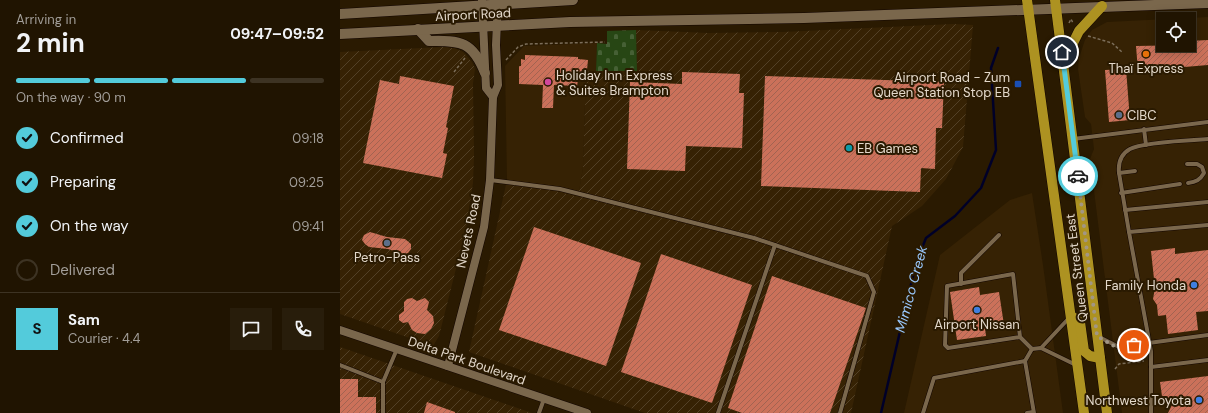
<!DOCTYPE html>
<html lang="en">
<head>
<meta charset="utf-8">
<style>
  :root { --surface:#201401; --page:#281d0b; --text:#f1f3f6; --muted:#a29e99; --line:#3d3323; --accent:#53cbdb }
  body { margin:0; font-family:"DM Sans",sans-serif; background:var(--page); color:var(--text); height:100vh; display:flex; flex-direction:column; font-size:15px; white-space:nowrap }
  * { box-sizing:border-box; margin:0 }
  p { font-size:13px; color:var(--muted) }
  .icon { flex:none; width:22px; height:22px; fill:none; stroke:currentColor; stroke-width:2; stroke-linecap:round; stroke-linejoin:round }
  .map { position:relative; flex:1; overflow:hidden }
  .sheet { display:flex; flex-direction:column; background:var(--surface); width:340px }
  .sheet>* { flex:none }
  .fabs { position:absolute; left:816px; top:12px; display:grid; gap:8px }
  .fabs a { display:grid; place-items:center; width:40px; height:40px; border-radius:0px; background:var(--surface); box-shadow:0 2px 10px #0003,0 0 0 1px var(--line); font-size:20px }
  .pin { position:absolute; display:grid; place-items:center; width:34px; height:34px; color:#fff; margin:-17px; border:2px solid #fff; border-radius:50%; box-shadow:0 1px 4px #0007 }
  .courier { position:absolute; display:grid; place-items:center; width:40px; height:40px; margin:-20px; border:3px solid #53cbdb; border-radius:50%; background:#fff; color:#222; box-shadow:0 1px 5px #0007 }
  .headline em { font-style:normal; font-weight:700 }
  .headline div { display:flex; flex-direction:column-reverse }
  .headline { display:flex; align-items:center; justify-content:space-between; height:68px; padding:0 16px }
  h1 { font-size:26px; font-weight:700; line-height:30px }
  .bar { display:grid; grid-template-columns:repeat(4,1fr); gap:6px 4px; align-content:center; height:48px; padding:0 16px }
  .bar i { height:5px; border-radius:3px; background:var(--line) }
  .bar .active { background:var(--accent) }
  .bar p { grid-column:span 4 }
  .line { display:flex; align-items:center; gap:10px; padding:0 16px; border-top:1px solid var(--line) }
  .line div { flex:1 }
  .round { display:grid; place-items:center; flex:none; width:42px; height:42px; border-radius:0px; background:var(--page) }
  ol { padding:0 16px; list-style:none }
  li { display:flex; align-items:center; gap:12px; height:44px }
  li p { margin-inline-start:auto }
  li .icon { padding:4px; border-radius:50%; background:var(--accent); color:#111; stroke-width:4 }
  li:last-child { color:var(--muted) }
  li i { width:22px; height:22px; border:2px solid var(--line); border-radius:50% }
  main { display:flex; flex:1; min-height:0 }
  .map>svg:first-child { display:block }
</style>
</head>
<body>
<main>
<section class="sheet">
<div class="headline"><div><h1>2 min</h1><p>Arriving in</p></div><em>09:47–09:52</em></div>
<div class="bar"><i class="active"></i><i class="active"></i><i class="active"></i><i></i><p>On the way · 90 m</p></div>
<ol>
<li><svg class="icon" aria-label="check" viewBox="0 0 24 24"><path d="M5 12l5 5 9-10"/></svg>Confirmed<p>09:18</p></li>
<li><svg class="icon" aria-label="check" viewBox="0 0 24 24"><path d="M5 12l5 5 9-10"/></svg>Preparing<p>09:25</p></li>
<li><svg class="icon" aria-label="check" viewBox="0 0 24 24"><path d="M5 12l5 5 9-10"/></svg>On the way<p>09:41</p></li>
<li><i></i>Delivered</li>
</ol>
<div class="line" style="height:72px"><b class="round" style="background:var(--accent);color:#111">S</b><div><b>Sam</b><p>Courier · 4.4</p></div><a class="round"><svg class="icon" aria-label="chat" viewBox="0 0 24 24"><path d="M4 5h16v11H9l-5 4z"/></svg></a><a class="round"><svg class="icon" aria-label="phone" viewBox="0 0 24 24"><path d="M5 4h4l2 5-3 2q2 4 5 5l2-3 5 2v4C11 20 4 13 5 4z"/></svg></a></div>
</section>
<div class="map">
<svg width="868" height="413" viewBox="0 0 868 413">
  <defs>
    <pattern id="industrial-furrows" width="10" height="10" patternUnits="userSpaceOnUse"><rect width="10" height="10" fill="#362204"/><path d="M-1 1l2-2M0 10L10 0M9 11l2-2" fill="none" stroke="#534127"/></pattern>
    <pattern id="cemetery-stones" width="16" height="16" patternUnits="userSpaceOnUse"><rect width="16" height="16" fill="#274614"/><path d="M2 7V4a2 2 0 0 1 4 0v3zM10 15v-3a2 2 0 0 1 4 0v3z" fill="#466035"/></pattern>
    <pattern id="building-hatch" width="6" height="6" patternUnits="userSpaceOnUse"><rect width="6" height="6" fill="#cb715a"/><path d="M-1 1l2-2M0 6l6-6M5 7l2-2" fill="none" stroke="#a26351"/></pattern>
  </defs>
  <rect width="100%" height="100%" fill="#2a1a01"/>
  <g fill="#362204" fill-rule="evenodd">
    <path d="M868,17V413H782L750,159L754,149L751,124L745,117L738,69L739,58L745,40L752,30L767,22ZM823,19H849V45H823Z"/>
    <path d="M257,43L256,71H246L243,168L238,198L167,180L165,66L184,46Z"/>
    <path d="M692,193L703,265L723,413H564L600,255L670,200Z"/>
  </g>
  <g fill="url(#industrial-furrows)">
    <path d="M613,24L633,25L623,147L606,179L582,206L552,226L511,413H305L129,352L167,180L238,197L243,168L246,71H297L296,30L368,33L443,32Z"/>
    <path d="M103,47L114,48L123,52L132,62L135,69L133,83L134,156L133,183L126,229L99,336L93,346L0,314V52Z"/>
    <path d="M0,347L192,413H0Z"/>
  </g>
  <path fill="url(#cemetery-stones)" d="M296,30L297,71H256L257,43L267,44V31Z"/>
  <g fill="none" stroke-linecap="round" stroke-linejoin="round">
    <path stroke="#000028" stroke-width="2.5" d="M541,413L576,263L586,238L615,216L641,188L656,150L651,68L658,48"/>
  </g>
  <g fill="url(#building-hatch)">
    <path d="M868,40V65L798,71L796,46L849,45V41Z"/>
    <path d="M185,55L238,57V59L248,60L247,70L242,69L241,80H238L237,86L214,85L213,108H202L203,85L179,84V66H181V59L185,60Z"/>
    <path d="M786,69L790,120L769,122L765,70Z"/>
    <path d="M342,72L400,74L399,93H404L402,148L346,146L345,171L287,169L290,82L342,84Z"/>
    <path d="M60,76L114,86L106,127L108,128L103,153L107,154L102,178L23,163L40,80L59,84Z"/>
    <path d="M425,76L604,82L602,128H596L595,169L581,168L580,192L421,186Z"/>
    <path d="M194,227L301,263L266,366L159,330Z"/>
    <path d="M30,232L47,237L65,239L71,244V249L68,253L63,254L48,249L29,247L25,244L22,240L24,235Z"/>
    <path d="M835,248V254L868,250V311L856,312L858,330L828,334L826,315L818,316L817,305L813,299L815,288L811,251Z"/>
    <path d="M321,254L412,285L372,403L281,372Z"/>
    <path d="M432,276L526,308L490,413H402L388,408Z"/>
    <path d="M639,287L640,295L659,292L664,325L645,328L646,336L617,340L610,292Z"/>
    <path d="M72,298L77,301L85,298L89,302L87,310L93,316L94,323L91,329L85,334L77,333L72,330L68,322L63,323L59,320V315L64,311V302L67,299Z"/>
    <path d="M868,376V413H828L832,405L826,401L825,396H822L820,382Z"/>
    <path d="M0,379H18V397H36V413H0Z"/>
    <path d="M87,402L115,412V413H84Z"/>
  </g>
  <g fill="none" stroke-linecap="round" stroke-linejoin="round">
    <g stroke="#120500" stroke-width="5">
      <g id="lane">
        <path d="M804,129L806,145"/>
        <path d="M733,139L868,122"/>
        <path d="M847,164H857L862,167L864,173C860,180 856,182 848,183"/>
        <path d="M779,173L795,171"/>
        <path d="M150,180L220,189L414,238L527,276L534,292L500,413"/>
        <path d="M781,193L840,184"/>
        <path d="M785,210L868,202"/>
        <path d="M789,232L779,173C778,163 781,154 790,149C802,142 852,140 868,139"/>
        <path d="M621,284V273L659,235"/>
        <path d="M680,337L608,348L605,345L607,286L673,274L680,337L692,349L701,348L736,365"/>
        <path d="M759,337L779,347L868,335"/>
        <path d="M701,348L730,317"/>
        <path d="M685,361L692,349"/>
        <path d="M0,365L43,382"/>
        <path d="M811,367L868,360"/>
        <path d="M43,413V382L57,349"/>
        <path d="M199,413L204,399"/>
        <path d="M378,413L435,245"/>
        <path d="M583,413L594,378L685,361L694,413"/>
        <path d="M687,413L693,412"/>
        <path d="M811,413V351L789,232L868,225"/>
      </g>
    </g>
    <g stroke="#120500" stroke-width="9">
      <g id="street">
        <path d="M142,0L146,88L153,97"/>
        <path d="M0,330L247,413"/>
        <path d="M108,366L144,227L150,180L153,97L158,85L156,45L158,0"/>
      </g>
    </g>
    <g stroke="#120500" stroke-width="11">
      <g id="secondary">
        <path d="M0,14L233,0"/>
        <path d="M78,29L89,41C121,40 133,42 145,73"/>
        <path d="M0,34L230,22L464,18L868,3"/>
      </g>
    </g>
    <g stroke="#120500" stroke-width="11">
      <g id="primary">
        <path d="M687,0L744,413"/>
        <path d="M715,0L767,413"/>
        <path d="M723,63L739,31L762,6"/>
        <path d="M731,316L740,322L744,351L750,356L760,358"/>
      </g>
    </g>
    <g stroke="#7c6e5a" stroke-width="1.5" stroke-dasharray="3 2" stroke-linecap="butt">
      <path d="M729,23L731,19L733,23"/>
      <path d="M748,36L772,43L782,52"/>
      <path d="M166,60L178,47L186,44L265,42"/>
      <path d="M114,72L125,58"/>
      <path d="M775,369L779,364L804,361"/>
    </g>
    <use href="#lane" stroke="#7a674c" stroke-width="4"/>
    <use href="#street" stroke="#7a674c" stroke-width="8"/>
    <use href="#secondary" stroke="#7a674c" stroke-width="10"/>
    <use href="#primary" stroke="#ad9221" stroke-width="10"/>
  </g>
  <g fill="none" stroke-linecap="round" stroke-linejoin="round">
    <path stroke="#a29684" stroke-width="4" stroke-dasharray="0 7.2" d="M738,176L757,336L774,346L794,345"/>
    <path stroke="#53cbdb" stroke-width="5" d="M722,52L738,176"/>
  </g>
  <circle fill="#e8710a" stroke="#2a1a01" stroke-width="1.5" cx="806" cy="54" r="4"/>
  <circle fill="#d1479c" stroke="#2a1a01" stroke-width="1.5" cx="208" cy="82" r="4"/>
  <rect fill="#1a4fb4" stroke="#2a1a01" stroke-width="1.5" x="674" y="80" width="8" height="8" rx="2"/>
  <g fill="#5c6f8a" stroke="#2a1a01" stroke-width="1.5">
    <circle cx="779" cy="115" r="4"/>
    <circle cx="47" cy="243" r="4"/>
  </g>
  <circle fill="#0f9aa8" stroke="#2a1a01" stroke-width="1.5" cx="509" cy="148" r="4"/>
  <g fill="#3f7fe0" stroke="#2a1a01" stroke-width="1.5">
    <circle cx="854" cy="285" r="4"/>
    <circle cx="637" cy="310" r="4"/>
    <circle cx="859" cy="400" r="4"/>
  </g>
  <g text-anchor="middle" stroke-width="4" stroke-linejoin="round" paint-order="stroke">
    <g font-size="13" fill="#e3d8ca" stroke="#2a1a01">
      <text transform="translate(133 14) rotate(-3)" y="5">Airport Road</text>
      <text transform="translate(128 231) rotate(-78)" y="5">Nevets Road</text>
      <text transform="translate(736 268) rotate(-97)" y="5">Queen Street East</text>
      <text transform="translate(127 360) rotate(19)" y="5">Delta Park Boulevard</text>
    </g>
    <g font-size="13" fill="#e3d8ca" stroke="#2a1a01">
      <text x="806" y="73">Thaï Express</text>
      <text x="216" y="80" text-anchor="start">Holiday Inn Express<tspan x="216" dy="15">&amp; Suites Brampton</tspan></text>
      <text x="670" y="82" text-anchor="end">Airport Road - Zum<tspan x="670" dy="15">Queen Station Stop EB</tspan></text>
      <text x="787" y="120" text-anchor="start">CIBC</text>
      <text x="517" y="153" text-anchor="start">EB Games</text>
      <text x="47" y="262">Petro-Pass</text>
      <text x="846" y="290" text-anchor="end">Family Honda</text>
      <text x="637" y="329">Airport Nissan</text>
      <text x="851" y="405" text-anchor="end">Northwest Toyota</text>
    </g>
    <g font-size="14" font-style="italic" fill="#9ac9fe" stroke="#2a1a01">
      <text transform="translate(571 289) rotate(-75)" y="5">Mimico Creek</text>
    </g>
  </g>
</svg>
<div class="fabs">
<a><svg class="icon" aria-label="locate" viewBox="0 0 24 24"><circle cx="12" cy="12" r="6"/><path d="M12 2v4M12 18v4M2 12h4M18 12h4"/></svg></a>
</div>
<div class="pin" style="left:794px;top:345px;background:#ea580c"><svg class="icon" aria-label="bag" viewBox="0 0 24 24"><path d="M5 8h14l-1 12H6zM9 8a3 3 0 0 1 6 0"/></svg></div>
<div class="pin" style="left:722px;top:52px;background:#1f2937"><svg class="icon" aria-label="home" viewBox="0 0 24 24"><path d="M3 11l9-7 9 7M6 9v11h12V9"/></svg></div>
<div class="courier" style="left:738px;top:176px"><svg class="icon" aria-label="car" viewBox="0 0 24 24"><path d="M5 17H2v-5l4-1 3-4h7l3 4 3 1v5h-3M9 17h6M6 11h13"/><circle cx="7" cy="17" r="2"/><circle cx="17" cy="17" r="2"/></svg></div>
</div>
</main>
</body>
</html>
